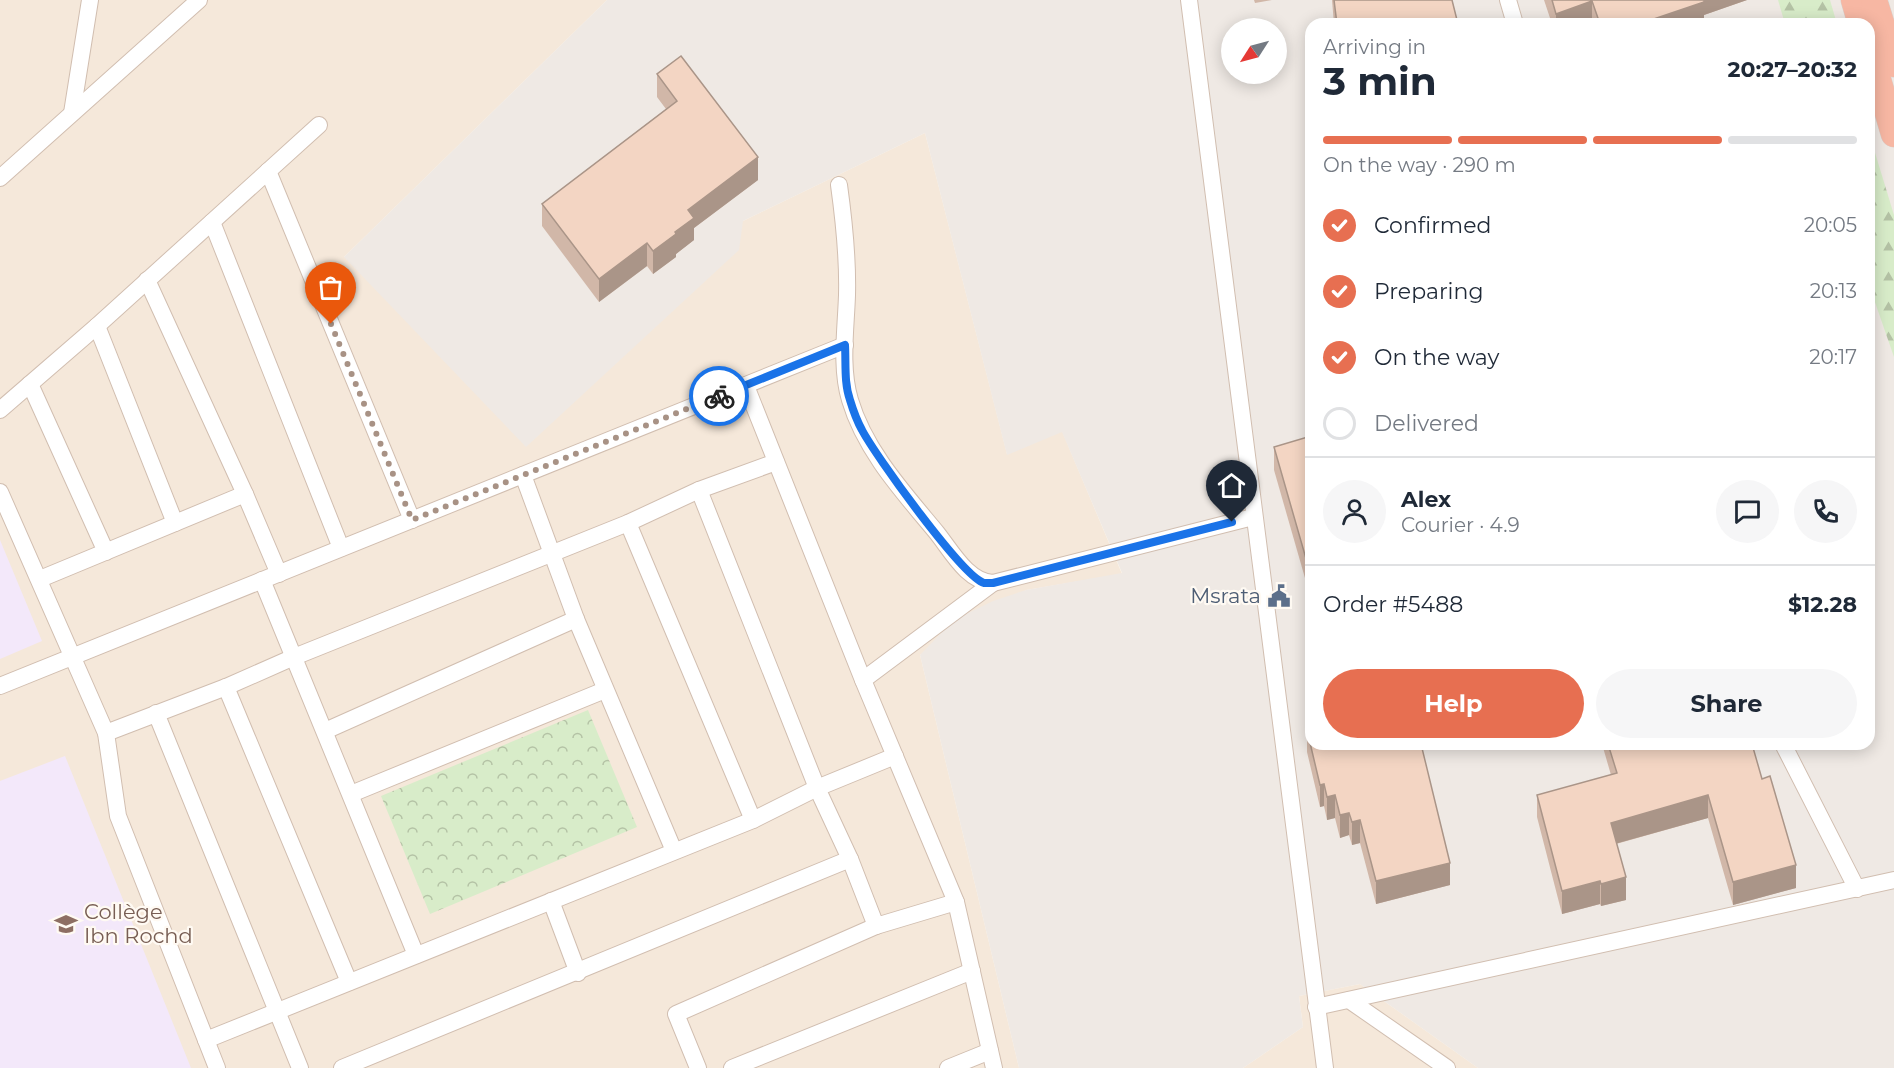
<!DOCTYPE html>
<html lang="en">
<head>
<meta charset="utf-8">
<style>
  :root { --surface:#fff; --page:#f6f6f7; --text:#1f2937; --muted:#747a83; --line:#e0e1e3; --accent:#e76f51 }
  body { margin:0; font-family:Montserrat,sans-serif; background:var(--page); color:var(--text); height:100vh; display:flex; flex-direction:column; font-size:22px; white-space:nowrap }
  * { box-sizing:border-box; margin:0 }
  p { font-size:20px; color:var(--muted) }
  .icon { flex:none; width:33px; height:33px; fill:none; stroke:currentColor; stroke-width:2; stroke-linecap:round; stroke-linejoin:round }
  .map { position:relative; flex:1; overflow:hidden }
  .details { position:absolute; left:1305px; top:18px; width:570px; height:732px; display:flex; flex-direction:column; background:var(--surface); border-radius:18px; box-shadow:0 3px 15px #0003 }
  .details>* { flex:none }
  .needle { width:39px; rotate:234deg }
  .buttons { position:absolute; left:1221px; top:18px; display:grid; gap:12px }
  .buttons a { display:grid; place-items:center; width:66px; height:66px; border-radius:50%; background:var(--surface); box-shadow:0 3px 15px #0003; font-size:30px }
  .pin { position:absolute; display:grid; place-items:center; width:51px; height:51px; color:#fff; margin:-62px -26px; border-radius:50% 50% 50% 0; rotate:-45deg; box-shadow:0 0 6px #0007 }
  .pin .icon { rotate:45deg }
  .courier { position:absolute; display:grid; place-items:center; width:60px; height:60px; margin:-30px; border:4px solid #1a73e8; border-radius:50%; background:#fff; color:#222; box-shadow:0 2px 8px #0007 }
  .overview em { font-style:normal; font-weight:700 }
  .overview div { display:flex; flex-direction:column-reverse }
  .overview { display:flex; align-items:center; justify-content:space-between; height:102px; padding:0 18px }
  h1 { font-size:39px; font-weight:700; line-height:45px }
  .bar { display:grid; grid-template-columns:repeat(4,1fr); gap:9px 6px; align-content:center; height:72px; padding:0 18px }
  .bar i { height:8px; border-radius:4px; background:var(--line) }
  .bar .selected { background:var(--accent) }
  .bar p { grid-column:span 4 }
  .line { display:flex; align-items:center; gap:15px; padding:0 18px; border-top:2px solid var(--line) }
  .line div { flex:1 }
  .round { display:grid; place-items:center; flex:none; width:63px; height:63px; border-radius:32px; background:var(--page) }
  ol { padding:0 18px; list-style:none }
  li { display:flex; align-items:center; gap:18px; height:66px }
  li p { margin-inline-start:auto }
  li .icon { padding:6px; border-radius:50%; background:var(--accent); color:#fff; stroke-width:4 }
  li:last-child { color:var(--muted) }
  li i { width:33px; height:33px; border:3px solid var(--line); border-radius:50% }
  .action { display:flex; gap:12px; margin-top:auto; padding:12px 18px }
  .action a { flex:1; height:69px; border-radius:36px; background:var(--accent); color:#fff; font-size:24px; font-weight:700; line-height:69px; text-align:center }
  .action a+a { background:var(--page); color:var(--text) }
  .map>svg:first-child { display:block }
</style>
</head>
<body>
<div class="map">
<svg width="1894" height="1068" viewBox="0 0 1894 1068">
  <defs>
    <pattern id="forest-firs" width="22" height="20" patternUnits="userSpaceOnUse" patternTransform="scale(1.5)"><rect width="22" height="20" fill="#d8ecc9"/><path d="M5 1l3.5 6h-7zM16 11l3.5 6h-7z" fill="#b4c2a5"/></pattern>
    <pattern id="park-crowns" width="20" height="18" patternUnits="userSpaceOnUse" patternTransform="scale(1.5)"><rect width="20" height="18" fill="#d8ecc9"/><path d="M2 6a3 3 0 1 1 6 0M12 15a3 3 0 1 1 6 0" fill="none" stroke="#b4c2a5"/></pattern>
  </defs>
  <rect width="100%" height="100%" fill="#fdf6ec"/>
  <g fill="#f5e8da">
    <path d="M0,0H607L344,257L743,221L925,133L1007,454L1062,431L1122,574L1026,590L920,655L1019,1068H0Z"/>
    <path d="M1360,984L1478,1068H1243L1303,1027L1299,996Z"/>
  </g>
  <path fill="#efe9e4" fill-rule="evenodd" d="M607,0H1894V1068H1478L1360,984L1299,996L1303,1027L1243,1068H1019L920,655L946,628L960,617L993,601L1026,590L1122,573L1062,432L1007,455L925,133L743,221L739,250L526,447L344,257ZM1311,24H1869V744H1311ZM1232,28H1276V74H1232Z"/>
  <g fill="#f3e8fa">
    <path d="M0,540L42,641L0,659Z"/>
    <path d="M65,756L191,1068H0V781Z"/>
  </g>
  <g fill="url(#forest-firs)">
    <path d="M1778,0H1830L1837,24H1785Z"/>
    <path d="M1869,133L1894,215V357L1869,285Z"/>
  </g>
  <path fill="url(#park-crowns)" d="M588,710L637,827L430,914L381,796Z"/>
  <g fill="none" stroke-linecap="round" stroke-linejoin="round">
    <g stroke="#d1beb0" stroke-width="18">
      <g id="minor">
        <path d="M1189,0L1325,1068"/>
        <path d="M1508,0L1515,24"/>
        <path d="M72,113L90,0"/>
        <path d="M268,171L412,520"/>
        <path d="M0,178L199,0"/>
        <path d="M839,185C844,221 848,258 847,295C846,328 840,367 850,400C865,451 904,493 937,533C952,552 968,582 993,583L1253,517"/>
        <path d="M212,222L341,548"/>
        <path d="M147,280L245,494L279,574"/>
        <path d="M97,326L175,523"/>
        <path d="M30,384L106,552"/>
        <path d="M746,386L863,680L956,902L994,1068"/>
        <path d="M0,410L97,326L319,125"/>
        <path d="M523,475L576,619L674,851"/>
        <path d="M699,490L817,788L850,859L876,926"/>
        <path d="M0,492L106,733L118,816L217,1068"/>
        <path d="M628,523L753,820"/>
        <path d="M40,579L245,494"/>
        <path d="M262,580L416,955"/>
        <path d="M863,680L993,583"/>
        <path d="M0,686L845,345"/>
        <path d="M226,687L349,982"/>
        <path d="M156,713L300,1068"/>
        <path d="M325,731L576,619"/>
        <path d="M106,733L226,687L294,657L628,523L699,490L776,462"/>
        <path d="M1783,744L1857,889"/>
        <path d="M351,794L605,690"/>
        <path d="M551,901L578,973"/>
        <path d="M1349,1000L1447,1068"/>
        <path d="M1316,1007L1894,880"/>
        <path d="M206,1040L753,820L817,788L895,756"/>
        <path d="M342,1068L850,859"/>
        <path d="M698,1068L676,1014L876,926L956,902"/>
        <path d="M732,1068L972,971"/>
        <path d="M948,1068L990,1051"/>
      </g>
    </g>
    <g stroke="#dad1cd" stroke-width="27">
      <g id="highway">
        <path d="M1854,0L1861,24"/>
        <path d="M1874,0L1894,64"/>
        <path d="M1869,49L1894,134"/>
      </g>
    </g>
    <use href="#minor" stroke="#fff" stroke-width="16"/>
    <use href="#highway" stroke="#f7b7a3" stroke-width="26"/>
  </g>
  <g fill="#d1b7a8">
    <path d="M1254,0H1272L1255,3Z"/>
    <path d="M1332,0H1452L1458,24H1334Z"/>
    <path d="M1544,0H1747L1704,15V24H1552Z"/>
    <path d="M657,74L758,180L694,228V240L676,254V257L653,274L647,266L599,302L542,226V204L666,109L657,97Z"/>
    <path d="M1311,436V599L1274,470V447Z"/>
    <path d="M1307,730L1450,885L1376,904L1360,843L1352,845L1349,835L1340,838L1335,818L1327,820L1324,806L1320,807L1307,752Z"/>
    <path d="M1602,744H1729L1762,779L1796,888L1733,905L1708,818L1616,844L1626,900L1601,906L1600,904L1562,914L1537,817V795L1611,775Z"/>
  </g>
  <g fill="#aa9588">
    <path d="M1701,0H1747L1704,15V24H1639Z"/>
    <path d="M1592,1V24H1556V14Z"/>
    <path d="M1622,20V24H1612Z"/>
    <path d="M758,157V180L694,228V240L676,254V257L653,274V251L675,232L688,210Z"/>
    <path d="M647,243V266L599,302V279Z"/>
    <path d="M1324,784V806L1320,807V785Z"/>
    <path d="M1335,795V818L1327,820V797Z"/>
    <path d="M1708,795V818L1611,845V823Z"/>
    <path d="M1349,813V835L1340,838V815Z"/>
    <path d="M1360,820V843L1352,845V822Z"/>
    <path d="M1450,863V885L1376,904V881Z"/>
    <path d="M1796,865V888L1733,905V882Z"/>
    <path d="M1626,877V900L1601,906V884Z"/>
    <path d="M1600,881V904L1562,914V891Z"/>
  </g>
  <g fill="#f3d5c3" stroke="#aa9588" stroke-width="1.5">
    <path d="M1334,0H1452L1458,24H1337Z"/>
    <path d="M1552,0H1704V2L1639,24H1624L1622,20L1612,24H1600L1592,1L1556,14Z"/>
    <path d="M681,56L758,157L688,210L694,218L675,232L676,234L653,251L647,243L599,279L542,204L677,101L657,74Z"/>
    <path d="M1311,436V576L1274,447Z"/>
    <path d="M1311,729V744H1421L1450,863L1376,881L1360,820L1352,822L1349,813L1340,815L1335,795L1327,797L1324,784L1320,785L1307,730Z"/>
    <path d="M1608,744H1729L1730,745L1734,744H1752L1762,779L1770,776L1796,865L1733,882L1708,795L1611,823L1626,877L1601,884L1600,881L1562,891L1537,795L1617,773Z"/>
  </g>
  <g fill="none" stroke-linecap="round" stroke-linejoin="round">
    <path stroke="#a89285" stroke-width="6" stroke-dasharray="0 10.8" d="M331,324L412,520L719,396"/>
    <path stroke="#1a73e8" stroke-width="8" d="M719,396L845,345C846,364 844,383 850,400C853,410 857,421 862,430C875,455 962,576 984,583C987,583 990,583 993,583L1232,522"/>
  </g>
  <defs>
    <g id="civic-bare" transform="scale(1.8)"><path d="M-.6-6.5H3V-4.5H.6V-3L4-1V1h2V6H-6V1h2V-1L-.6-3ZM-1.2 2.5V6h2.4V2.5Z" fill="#5c6f8a" stroke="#fffaf3" stroke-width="2.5" paint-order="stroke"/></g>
    <g id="university-bare" transform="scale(1.8)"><path d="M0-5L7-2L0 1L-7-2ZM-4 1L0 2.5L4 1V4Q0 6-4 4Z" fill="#8d6e63" stroke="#fffaf3" stroke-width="2.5" paint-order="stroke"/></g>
  </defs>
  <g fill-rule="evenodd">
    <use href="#civic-bare" x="1279" y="596"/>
    <use href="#university-bare" x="66" y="924"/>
  </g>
  <g text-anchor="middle" stroke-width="4.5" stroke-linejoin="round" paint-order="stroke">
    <g font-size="21" fill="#4e5e75" stroke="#fffaf3" text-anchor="end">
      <text x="1261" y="603">Msrata</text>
    </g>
    <g font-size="21" fill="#785e54" stroke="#fffaf3" text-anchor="start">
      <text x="84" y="919">Collège<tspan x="84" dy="24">Ibn Rochd</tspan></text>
    </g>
  </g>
</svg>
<div class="buttons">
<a><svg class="needle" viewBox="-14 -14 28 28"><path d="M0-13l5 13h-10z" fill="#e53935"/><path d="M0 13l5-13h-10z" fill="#747a83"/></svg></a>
</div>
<div class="pin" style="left:331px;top:324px;background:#ea580c"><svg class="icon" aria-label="bag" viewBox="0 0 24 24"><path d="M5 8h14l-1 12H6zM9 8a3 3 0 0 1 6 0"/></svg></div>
<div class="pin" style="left:1232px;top:522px;background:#1f2937"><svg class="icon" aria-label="home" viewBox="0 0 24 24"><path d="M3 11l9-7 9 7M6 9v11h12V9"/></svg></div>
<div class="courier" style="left:719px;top:396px"><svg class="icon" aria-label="bike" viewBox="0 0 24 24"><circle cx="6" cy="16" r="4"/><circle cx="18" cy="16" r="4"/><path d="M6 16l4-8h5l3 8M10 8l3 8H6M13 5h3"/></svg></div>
<section class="details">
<div class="overview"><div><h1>3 min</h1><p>Arriving in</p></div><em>20:27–20:32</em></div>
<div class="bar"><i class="selected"></i><i class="selected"></i><i class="selected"></i><i></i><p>On the way · 290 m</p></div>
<ol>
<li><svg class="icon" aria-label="check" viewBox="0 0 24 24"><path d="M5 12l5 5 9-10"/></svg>Confirmed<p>20:05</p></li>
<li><svg class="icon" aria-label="check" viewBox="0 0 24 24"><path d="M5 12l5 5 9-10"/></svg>Preparing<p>20:13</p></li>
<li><svg class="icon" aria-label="check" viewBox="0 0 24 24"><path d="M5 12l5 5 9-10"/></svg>On the way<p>20:17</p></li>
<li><i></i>Delivered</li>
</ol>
<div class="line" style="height:108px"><a class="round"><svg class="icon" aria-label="person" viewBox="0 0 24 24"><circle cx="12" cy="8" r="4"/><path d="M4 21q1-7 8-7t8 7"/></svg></a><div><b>Alex</b><p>Courier · 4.9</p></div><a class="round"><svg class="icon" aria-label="chat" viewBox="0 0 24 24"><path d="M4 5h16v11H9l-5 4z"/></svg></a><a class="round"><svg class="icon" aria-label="phone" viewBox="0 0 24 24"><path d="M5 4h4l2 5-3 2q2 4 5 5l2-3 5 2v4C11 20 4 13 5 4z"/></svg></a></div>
<div class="line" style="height:78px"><div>Order #5488</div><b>$12.28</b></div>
<div class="action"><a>Help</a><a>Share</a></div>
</section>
</div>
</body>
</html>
